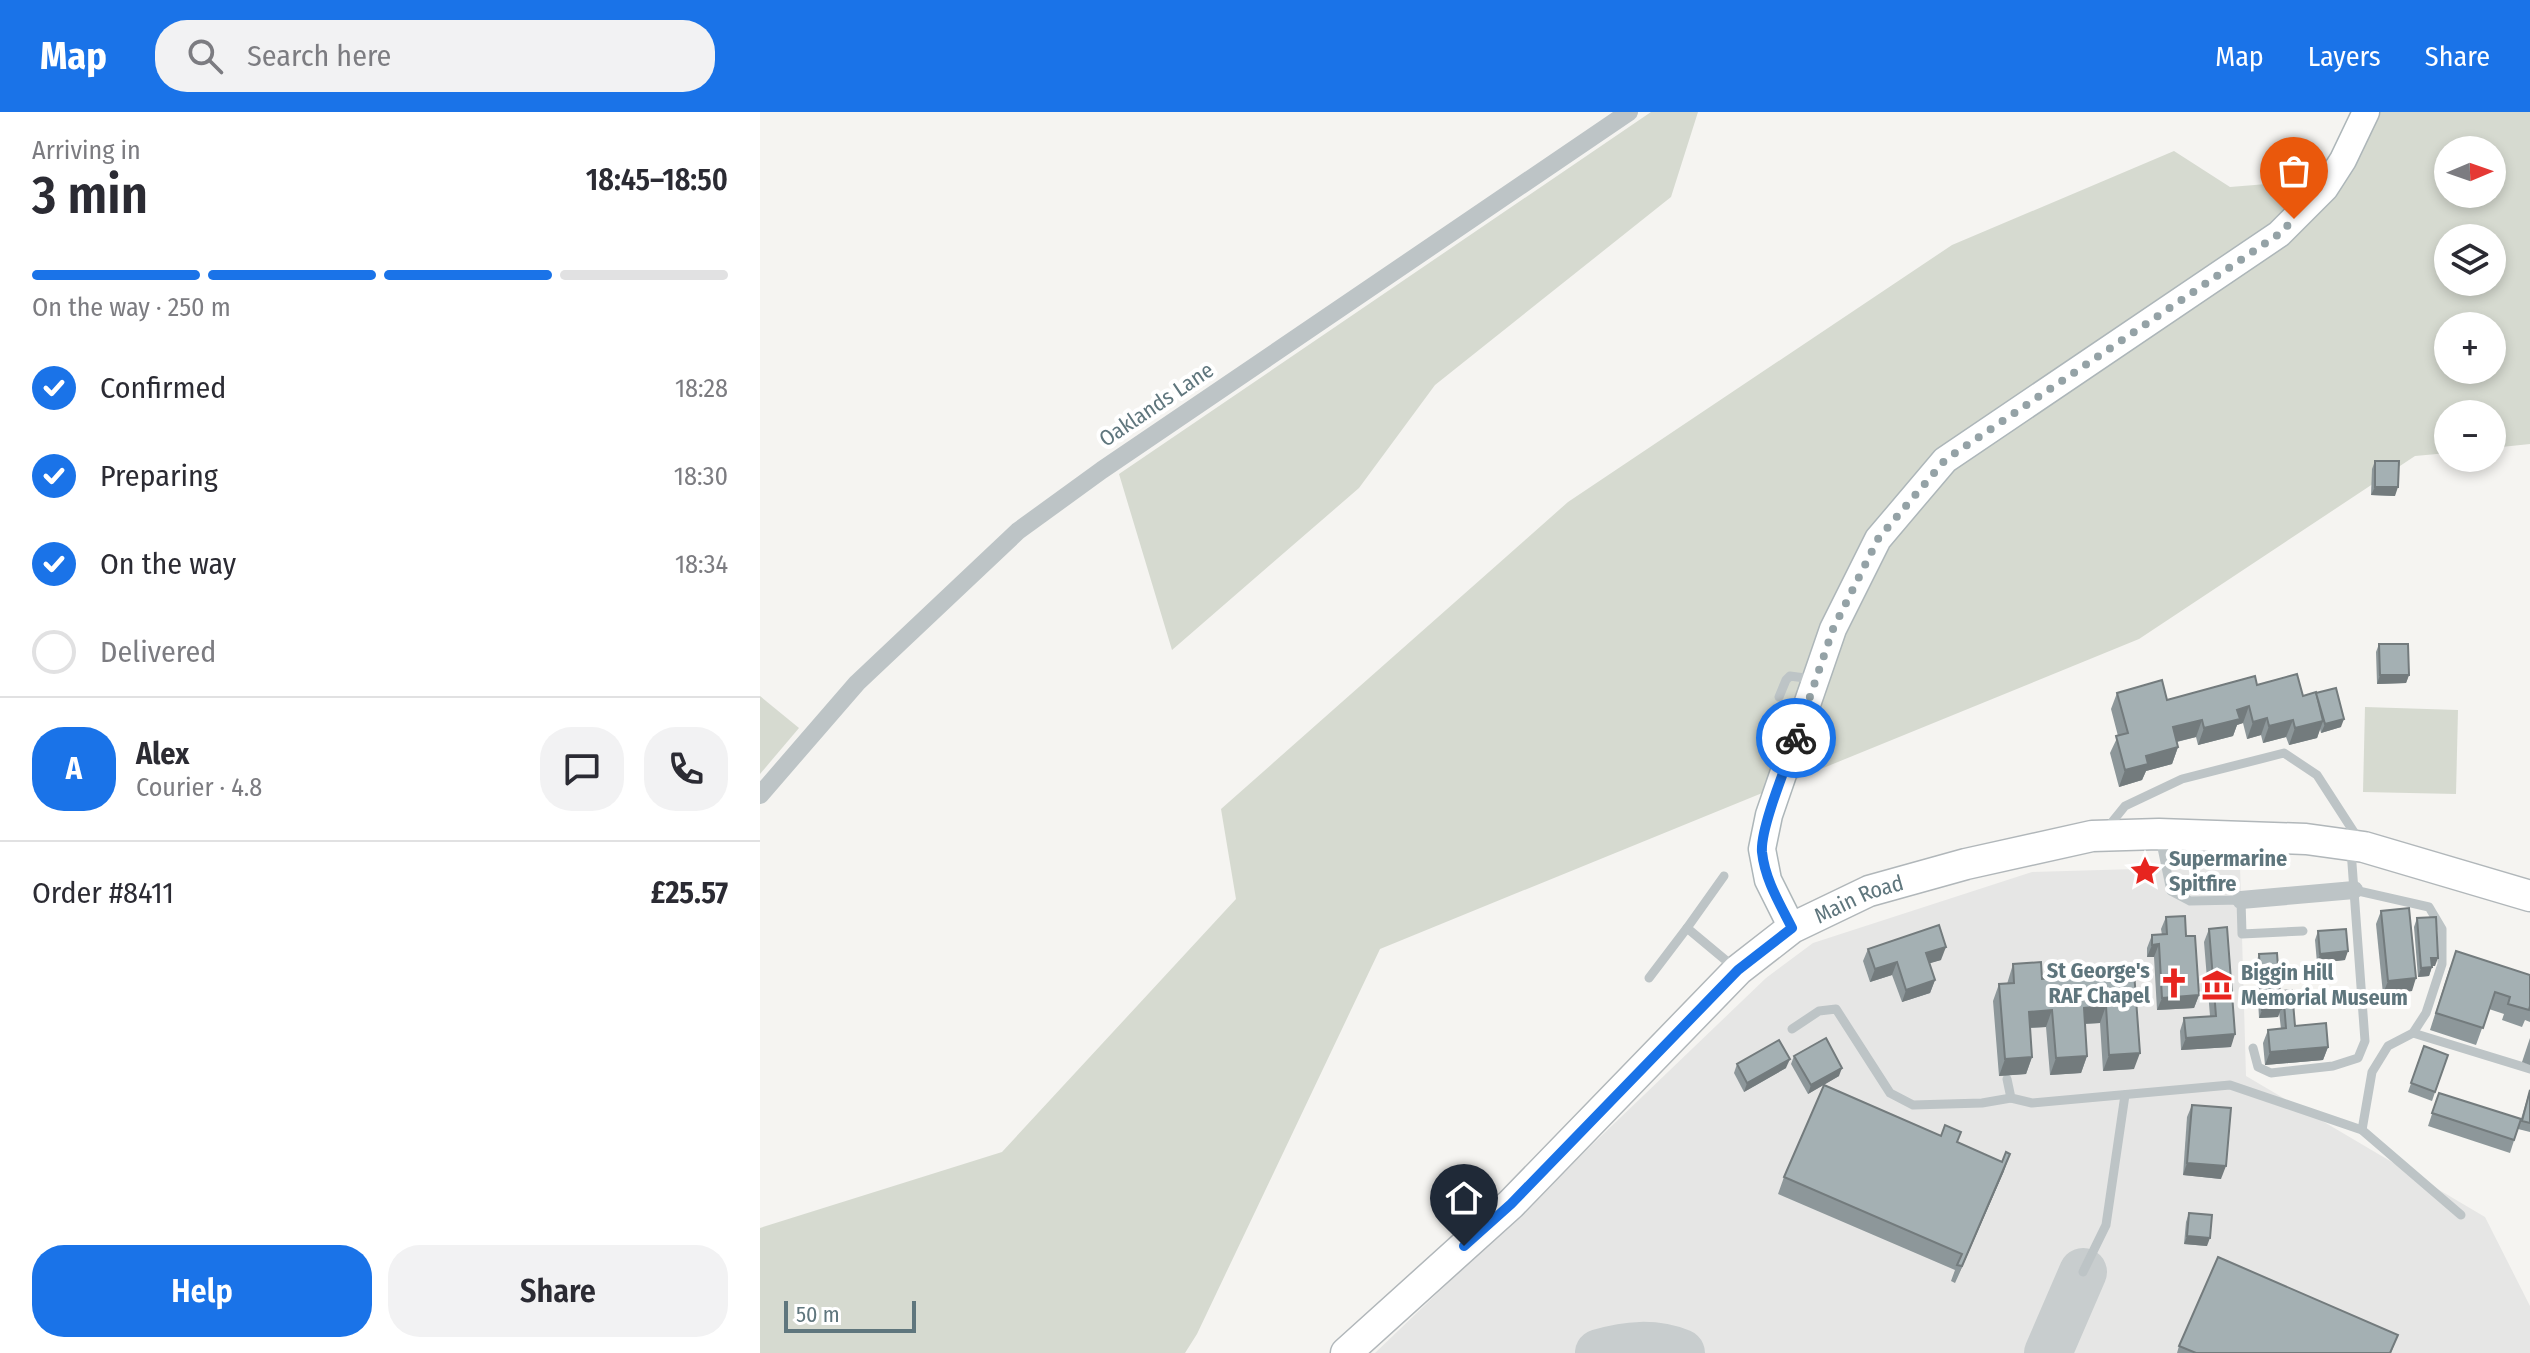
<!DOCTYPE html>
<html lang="en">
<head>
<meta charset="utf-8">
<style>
  :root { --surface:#fff; --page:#f2f2f3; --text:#2b2b33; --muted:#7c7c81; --line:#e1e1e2; --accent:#1a73e8 }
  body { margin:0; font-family:"Fira Sans Condensed",sans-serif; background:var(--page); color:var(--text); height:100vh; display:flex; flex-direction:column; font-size:30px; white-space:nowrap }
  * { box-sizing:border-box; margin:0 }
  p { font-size:26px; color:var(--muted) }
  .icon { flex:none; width:44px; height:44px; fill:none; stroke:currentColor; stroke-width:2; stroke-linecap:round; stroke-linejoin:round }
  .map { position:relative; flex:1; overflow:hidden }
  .sheet { display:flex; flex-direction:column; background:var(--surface); width:760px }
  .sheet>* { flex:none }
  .needle { width:52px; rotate:88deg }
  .fabs { position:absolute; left:1674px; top:24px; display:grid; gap:16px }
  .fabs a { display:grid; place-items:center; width:72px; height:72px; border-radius:50%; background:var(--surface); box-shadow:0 4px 12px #0003; font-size:40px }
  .scale { position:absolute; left:24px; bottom:20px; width:132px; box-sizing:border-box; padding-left:8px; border:4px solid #5f767d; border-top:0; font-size:22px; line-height:28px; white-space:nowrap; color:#5f767d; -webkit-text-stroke:6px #fff; paint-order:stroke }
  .pin { position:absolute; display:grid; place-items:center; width:68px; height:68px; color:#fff; margin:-82px -34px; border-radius:50% 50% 50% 0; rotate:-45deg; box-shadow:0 0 8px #0007 }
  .pin .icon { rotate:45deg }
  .courier { position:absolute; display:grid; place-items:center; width:80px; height:80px; margin:-40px; border:6px solid #1a73e8; border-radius:50%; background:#fff; color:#222; box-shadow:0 2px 10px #0007 }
  .overview em { font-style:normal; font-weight:600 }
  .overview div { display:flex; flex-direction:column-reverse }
  .overview { display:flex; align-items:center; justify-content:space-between; height:136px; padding:0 32px }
  h1 { font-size:52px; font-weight:600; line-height:60px }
  .bar { display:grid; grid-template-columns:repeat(4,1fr); gap:12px 8px; align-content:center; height:96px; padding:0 32px }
  .bar i { height:10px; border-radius:6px; background:var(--line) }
  .bar .active { background:var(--accent) }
  .bar p { grid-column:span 4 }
  .line { display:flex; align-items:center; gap:20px; padding:0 32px; border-top:2px solid var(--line) }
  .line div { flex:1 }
  .round { display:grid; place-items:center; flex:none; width:84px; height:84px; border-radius:32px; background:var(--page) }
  ol { padding:0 32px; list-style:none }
  li { display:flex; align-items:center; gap:24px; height:88px }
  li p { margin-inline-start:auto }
  li .icon { padding:8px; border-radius:50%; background:var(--accent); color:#fff; stroke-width:4 }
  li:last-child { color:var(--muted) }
  li i { width:44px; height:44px; border:4px solid var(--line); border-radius:50% }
  .action { display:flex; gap:16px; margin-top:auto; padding:16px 32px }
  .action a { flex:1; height:92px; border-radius:32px; background:var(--accent); color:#fff; font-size:32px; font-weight:600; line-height:92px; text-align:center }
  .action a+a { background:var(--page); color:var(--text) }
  header { display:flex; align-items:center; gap:48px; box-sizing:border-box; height:112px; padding:0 40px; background:var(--accent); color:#fff }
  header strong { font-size:38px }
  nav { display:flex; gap:44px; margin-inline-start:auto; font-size:28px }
  .search { width:560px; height:72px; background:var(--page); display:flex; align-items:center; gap:20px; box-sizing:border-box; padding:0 28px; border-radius:32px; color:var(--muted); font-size:30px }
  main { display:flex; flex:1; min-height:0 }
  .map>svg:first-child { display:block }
</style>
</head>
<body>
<header>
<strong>Map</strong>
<div class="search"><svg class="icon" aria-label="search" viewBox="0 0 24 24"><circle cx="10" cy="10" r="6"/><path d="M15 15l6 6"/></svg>Search here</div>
<nav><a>Map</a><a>Layers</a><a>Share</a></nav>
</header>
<main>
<section class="sheet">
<div class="overview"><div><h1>3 min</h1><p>Arriving in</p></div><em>18:45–18:50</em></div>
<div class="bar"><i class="active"></i><i class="active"></i><i class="active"></i><i></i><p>On the way · 250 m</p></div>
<ol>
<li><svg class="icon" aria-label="check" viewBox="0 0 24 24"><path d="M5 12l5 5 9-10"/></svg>Confirmed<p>18:28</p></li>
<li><svg class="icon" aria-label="check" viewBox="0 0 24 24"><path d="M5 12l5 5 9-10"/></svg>Preparing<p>18:30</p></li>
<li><svg class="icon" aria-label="check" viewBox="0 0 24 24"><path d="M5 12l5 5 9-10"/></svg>On the way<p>18:34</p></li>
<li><i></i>Delivered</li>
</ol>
<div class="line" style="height:144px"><b class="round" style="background:var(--accent);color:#fff">A</b><div><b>Alex</b><p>Courier · 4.8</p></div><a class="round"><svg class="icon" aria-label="chat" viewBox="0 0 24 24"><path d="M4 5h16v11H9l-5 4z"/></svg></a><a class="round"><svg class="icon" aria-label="phone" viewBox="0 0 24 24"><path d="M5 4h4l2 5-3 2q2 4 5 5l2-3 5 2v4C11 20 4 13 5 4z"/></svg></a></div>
<div class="line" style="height:104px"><div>Order #8411</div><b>£25.57</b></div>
<div class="action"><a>Help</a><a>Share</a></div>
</section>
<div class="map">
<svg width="1770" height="1241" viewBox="0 0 1770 1241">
  <rect width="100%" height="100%" fill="#f5f4f1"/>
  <path fill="#e6e6e5" d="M1480,754L1486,964L1725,1105L1770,1194V1241H615L1006,866L1053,831L1272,760Z"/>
  <g fill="#d6dad0" fill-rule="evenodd">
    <path d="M891,0H938L911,85L675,273L599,376L412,538L359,362Z"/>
    <path d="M1608,0H1770V332L1732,336V302H1688V341L1655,344L1379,527L620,837L437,1222L425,1241H0V1116L242,1040L476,787L461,697L808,390L1192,133L1414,39L1470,75L1542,69L1590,39ZM1688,38H1732V82H1688ZM1688,126H1732V170H1688ZM1688,214H1732V258H1688Z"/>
    <path d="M0,584L39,616L0,662Z"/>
    <path d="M1605,595L1698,598L1696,682L1603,680Z"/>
  </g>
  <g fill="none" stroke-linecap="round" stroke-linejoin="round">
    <g stroke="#c8cdce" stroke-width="48">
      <path d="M839,1241C867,1233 894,1230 921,1241"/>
      <path d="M1288,1241L1323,1160"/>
    </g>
    <g stroke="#adb6b9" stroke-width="29">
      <path id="secondary" d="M1032,816L1008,768L1002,737L1009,703L1073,517L1118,427L1185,348L1519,122L1565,76L1583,48L1606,0"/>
    </g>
    <g stroke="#b1b7ba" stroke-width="33">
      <g id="primary">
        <path id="s1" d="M586,1241L751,1092L978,858L1032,816L1109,779L1206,752L1332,724L1399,722L1546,727L1604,735L1770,784"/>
      </g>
    </g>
    <g stroke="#bdc4c6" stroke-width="9">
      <path d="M1019,585L1026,568L1030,564L1052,567"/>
      <path d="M1348,715L1365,694L1422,667L1524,641L1557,663L1599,728"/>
      <path d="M1400,726L1411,779L1430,789L1481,788L1482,822L1543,819"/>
      <path d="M1594,778L1669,795L1682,817V852L1666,901L1653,921L1628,934L1612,960L1602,1018"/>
      <path d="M927,816L964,764"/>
      <path d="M889,866L927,816L975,856"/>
      <path d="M1032,917L1059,899L1076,897L1130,981L1153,993L1222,991L1251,986"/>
      <path d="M1653,921L1770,957"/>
      <path d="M1493,936L1498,955L1511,961L1573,954L1598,946L1605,929L1591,738"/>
      <path d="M1247,967L1251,986L1272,991L1470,973L1602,1018L1701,1103"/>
      <path d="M1323,1160L1346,1113L1365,983"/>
    </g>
    <g stroke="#bdc4c6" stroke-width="18">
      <path d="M0,683L97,571L258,419L342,358L869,0"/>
      <path d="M1481,788L1594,778"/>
    </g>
    <use href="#secondary" stroke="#fff" stroke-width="26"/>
    <use href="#primary" stroke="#fff" stroke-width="30"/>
  </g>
  <g fill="#8d979a">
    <path d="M1615,349L1635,384L1611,383L1612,357Z"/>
    <path d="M1619,532L1649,563L1646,571L1617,572L1616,540Z"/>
    <path d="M1497,573L1543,584L1581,615L1561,621L1560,617L1557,626L1529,633L1526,625L1503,631L1501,623L1487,627L1483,611L1477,613L1473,624L1438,633L1436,625L1417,630L1418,635L1412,652L1386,659L1382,668L1359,675L1350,641L1358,624L1351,597L1357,581L1407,588Z"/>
    <path d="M1621,799L1652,879L1623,882L1616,812Z"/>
    <path d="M1406,805L1426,824L1439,883L1434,896L1397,898L1394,845H1387V836L1392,823H1402L1401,817Z"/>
    <path d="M1657,806L1675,854H1672L1669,864L1658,865L1654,815Z"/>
    <path d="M1449,817L1471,935L1421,938L1420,919L1424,906L1450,904L1444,830Z"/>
    <path d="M1558,819L1585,848L1557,851L1555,828Z"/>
    <path d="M1108,837L1181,848L1169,851L1175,868L1170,881L1142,890L1132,863L1110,870L1103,849Z"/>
    <path d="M1499,842L1520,888L1523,879L1535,914L1568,935L1563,948L1505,953L1503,931L1508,918L1521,917L1519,900L1518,905L1499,906L1496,851Z"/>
    <path d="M1253,852L1282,867L1374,860V957L1343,959L1340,911L1325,912L1327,944L1321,961L1290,963L1286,915L1270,916L1272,945L1266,962L1239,964L1233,889L1239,872H1247Z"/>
    <path d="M1690,855L1770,863V910L1765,908L1762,915L1742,908L1744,902L1729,897L1716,933L1670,918Z"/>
    <path d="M1770,926V953L1762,950Z"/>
    <path d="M1664,934L1688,943L1672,989L1648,980Z"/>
    <path d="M1034,944L1079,964L1048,982L1031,952Z"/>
    <path d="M977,952L1026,956L984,980L974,961Z"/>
    <path d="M1770,977V1020L1758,1017Z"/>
    <path d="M1679,981L1761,1007L1750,1041L1668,1014Z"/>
    <path d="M1432,993L1461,1067L1423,1063L1427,1005Z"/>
    <path d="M1198,1031L1244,1059L1195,1171L1191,1169L1195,1158L1018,1082L1024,1065Z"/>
    <path d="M1429,1101L1447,1134L1424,1132L1426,1110Z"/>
    <path d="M1638,1223L1631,1241H1417L1419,1234Z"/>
  </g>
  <g fill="#737b7d">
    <path d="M1615,375H1638L1635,384L1611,383Z"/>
    <path d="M1620,563H1649L1646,571L1617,572Z"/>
    <path d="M1489,594L1483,611L1477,613L1473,624L1438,633L1444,616L1477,598Z"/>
    <path d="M1507,606L1501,623L1487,627L1493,610Z"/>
    <path d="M1584,607L1581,615L1561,621L1565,612Z"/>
    <path d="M1442,608L1436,625L1407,632L1413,615Z"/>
    <path d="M1533,608L1526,625L1503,631L1509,614Z"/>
    <path d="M1563,609L1557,626L1529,633L1535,616Z"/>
    <path d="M1418,635L1412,652L1386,659L1382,668L1359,675L1365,658L1386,644Z"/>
    <path d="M1399,832L1394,845H1387L1392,833Z"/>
    <path d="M1186,835L1181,848L1161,854L1166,841Z"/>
    <path d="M1588,839L1585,848L1557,851L1560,842Z"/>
    <path d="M1671,846H1678L1675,854H1668Z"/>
    <path d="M1137,850L1132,863L1110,870L1115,857Z"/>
    <path d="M1672,855L1669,864L1658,865L1661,856Z"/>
    <path d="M1656,866L1652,879L1623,882L1628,869Z"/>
    <path d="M1175,868L1170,881L1142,890L1146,878Z"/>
    <path d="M1439,883L1434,896L1397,898L1402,886Z"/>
    <path d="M1346,894L1340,911L1318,912L1324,896Z"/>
    <path d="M1521,897L1518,905L1499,906L1502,898Z"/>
    <path d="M1292,898L1286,915L1263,916L1269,900Z"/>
    <path d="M1475,922L1471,935L1421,938L1426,926Z"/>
    <path d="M1568,935L1563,948L1505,953L1510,940Z"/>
    <path d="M1380,941L1374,957L1343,959L1349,943Z"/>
    <path d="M1327,944L1321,961L1290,963L1296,946Z"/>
    <path d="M1272,945L1266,962L1239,964L1245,947Z"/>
    <path d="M1030,947L1026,956L984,980L987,971Z"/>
    <path d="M1082,956L1079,964L1048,982L1051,973Z"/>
    <path d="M1250,1042L1244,1059L1195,1171L1202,1154Z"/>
    <path d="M1427,1051L1466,1054L1461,1067L1423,1063Z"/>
    <path d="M1427,1124L1450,1126L1447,1134L1424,1132Z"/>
  </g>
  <g fill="#a4b0b3" stroke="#737b7d" stroke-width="2">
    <path d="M1615,349H1639L1638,375H1615Z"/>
    <path d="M1619,532H1648L1649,563H1620Z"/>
    <path d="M1537,562L1543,584L1556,580L1563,609L1535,616L1533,608L1509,614L1507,606L1493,610L1489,594L1477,598L1480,607L1444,616L1442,608L1413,615L1418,635L1386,644L1388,652L1365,658L1356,624L1368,621L1357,581L1402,568L1407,588L1495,564L1497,573Z"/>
    <path d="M1576,576L1584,607L1565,612L1556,581Z"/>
    <path d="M1649,796L1656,866L1628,869L1621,799Z"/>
    <path d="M1425,804L1426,824H1435L1439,883L1402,886L1399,832L1392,833V823L1407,822L1406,805Z"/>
    <path d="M1676,805L1678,846H1671L1672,855L1661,856L1657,806Z"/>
    <path d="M1179,813L1186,835L1166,841L1175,868L1146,878L1137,850L1115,857L1108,837Z"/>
    <path d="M1467,815L1475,922L1426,926L1424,906L1456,904L1449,817Z"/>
    <path d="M1586,817L1588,839L1560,842L1558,819Z"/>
    <path d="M1696,839L1770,863V894L1769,898L1748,892L1750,885L1735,880L1723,916L1676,901Z"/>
    <path d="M1517,841L1521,897L1502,898L1499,842Z"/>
    <path d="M1281,850L1282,867L1374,860L1380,941L1349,943L1346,894L1324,896L1327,944L1296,946L1292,898L1269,900L1272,945L1245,947L1239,872L1254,871L1253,852Z"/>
    <path d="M1532,878L1535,914L1566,911L1568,935L1510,940L1508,918L1526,916L1523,879Z"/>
    <path d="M1066,926L1082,956L1051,973L1034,944Z"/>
    <path d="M1019,928L1030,947L987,971L977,952Z"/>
    <path d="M1664,934L1688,943L1675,980L1651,971Z"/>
    <path d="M1064,973L1181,1024L1185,1013L1201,1020L1197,1030L1242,1050L1246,1040L1250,1042L1202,1154L1197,1153L1202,1142L1024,1065Z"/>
    <path d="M1770,978V1011L1762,1009Z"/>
    <path d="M1679,981L1761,1007L1754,1028L1672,1001Z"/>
    <path d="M1432,993L1471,996L1466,1054L1427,1051Z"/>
    <path d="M1429,1101L1452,1103L1450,1126L1427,1124Z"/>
    <path d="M1458,1145L1638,1223L1630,1241H1436L1419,1234Z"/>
  </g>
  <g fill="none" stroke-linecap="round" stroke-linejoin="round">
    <path stroke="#94a2a6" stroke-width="8" stroke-dasharray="0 14.4" d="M1036,626L1073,517L1118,427L1185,348L1519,122L1534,107"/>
    <path stroke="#1a73e8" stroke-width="10" d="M704,1134L751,1092L978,858L1032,816C1020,792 1005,768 1002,740C1000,716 1027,652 1036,626"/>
  </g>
  <defs>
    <g id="sight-bare" transform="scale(2.4)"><path d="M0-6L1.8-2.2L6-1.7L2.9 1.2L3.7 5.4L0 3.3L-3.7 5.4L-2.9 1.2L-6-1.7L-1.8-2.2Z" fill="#e7251f" stroke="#fff" stroke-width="2.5" paint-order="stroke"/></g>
    <g id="church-bare" transform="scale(2.4)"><path d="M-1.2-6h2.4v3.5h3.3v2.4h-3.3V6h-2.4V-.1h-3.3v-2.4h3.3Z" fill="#e7251f" stroke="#fff" stroke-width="2.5" paint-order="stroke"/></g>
    <g id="museum-bare" transform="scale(2.4)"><path d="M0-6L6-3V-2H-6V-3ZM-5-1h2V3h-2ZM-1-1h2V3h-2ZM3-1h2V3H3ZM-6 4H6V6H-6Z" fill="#e7251f" stroke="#fff" stroke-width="2.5" paint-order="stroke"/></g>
  </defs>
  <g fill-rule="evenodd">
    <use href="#sight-bare" x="1385" y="759"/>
    <use href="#church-bare" x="1414" y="871"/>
    <use href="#museum-bare" x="1457" y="873"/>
  </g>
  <g text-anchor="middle" stroke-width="8" stroke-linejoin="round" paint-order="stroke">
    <g font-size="22" fill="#5f767d" stroke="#fff">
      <text transform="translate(396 292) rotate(-34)" y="8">Oaklands Lane</text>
      <text dy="8" stroke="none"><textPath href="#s1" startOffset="690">Main Road</textPath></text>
    </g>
    <g font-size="22" font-weight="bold" fill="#5f767d" stroke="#fff" text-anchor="start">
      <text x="1409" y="754">Supermarine<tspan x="1409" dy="25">Spitfire</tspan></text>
      <text x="1390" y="866" text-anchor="end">St George's<tspan x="1390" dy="25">RAF Chapel</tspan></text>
      <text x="1481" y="868">Biggin Hill<tspan x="1481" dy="25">Memorial Museum</tspan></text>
    </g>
  </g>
</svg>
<div class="fabs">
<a><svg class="needle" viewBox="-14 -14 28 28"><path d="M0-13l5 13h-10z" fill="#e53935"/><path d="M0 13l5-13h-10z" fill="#7c7c81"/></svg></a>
<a><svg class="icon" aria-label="layers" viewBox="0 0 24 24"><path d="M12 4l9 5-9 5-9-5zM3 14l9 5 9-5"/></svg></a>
<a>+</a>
<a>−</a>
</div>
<div class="scale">50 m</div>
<div class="pin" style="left:1534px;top:107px;background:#ea580c"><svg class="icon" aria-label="bag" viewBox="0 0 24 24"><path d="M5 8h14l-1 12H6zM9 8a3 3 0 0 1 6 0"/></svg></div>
<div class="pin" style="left:704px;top:1134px;background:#1f2937"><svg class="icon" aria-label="home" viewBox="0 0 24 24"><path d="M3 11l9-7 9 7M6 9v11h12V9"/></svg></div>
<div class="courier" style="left:1036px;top:626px"><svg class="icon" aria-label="bike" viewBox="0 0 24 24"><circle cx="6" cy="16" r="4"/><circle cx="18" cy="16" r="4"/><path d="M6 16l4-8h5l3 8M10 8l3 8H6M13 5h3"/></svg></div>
</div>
</main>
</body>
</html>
